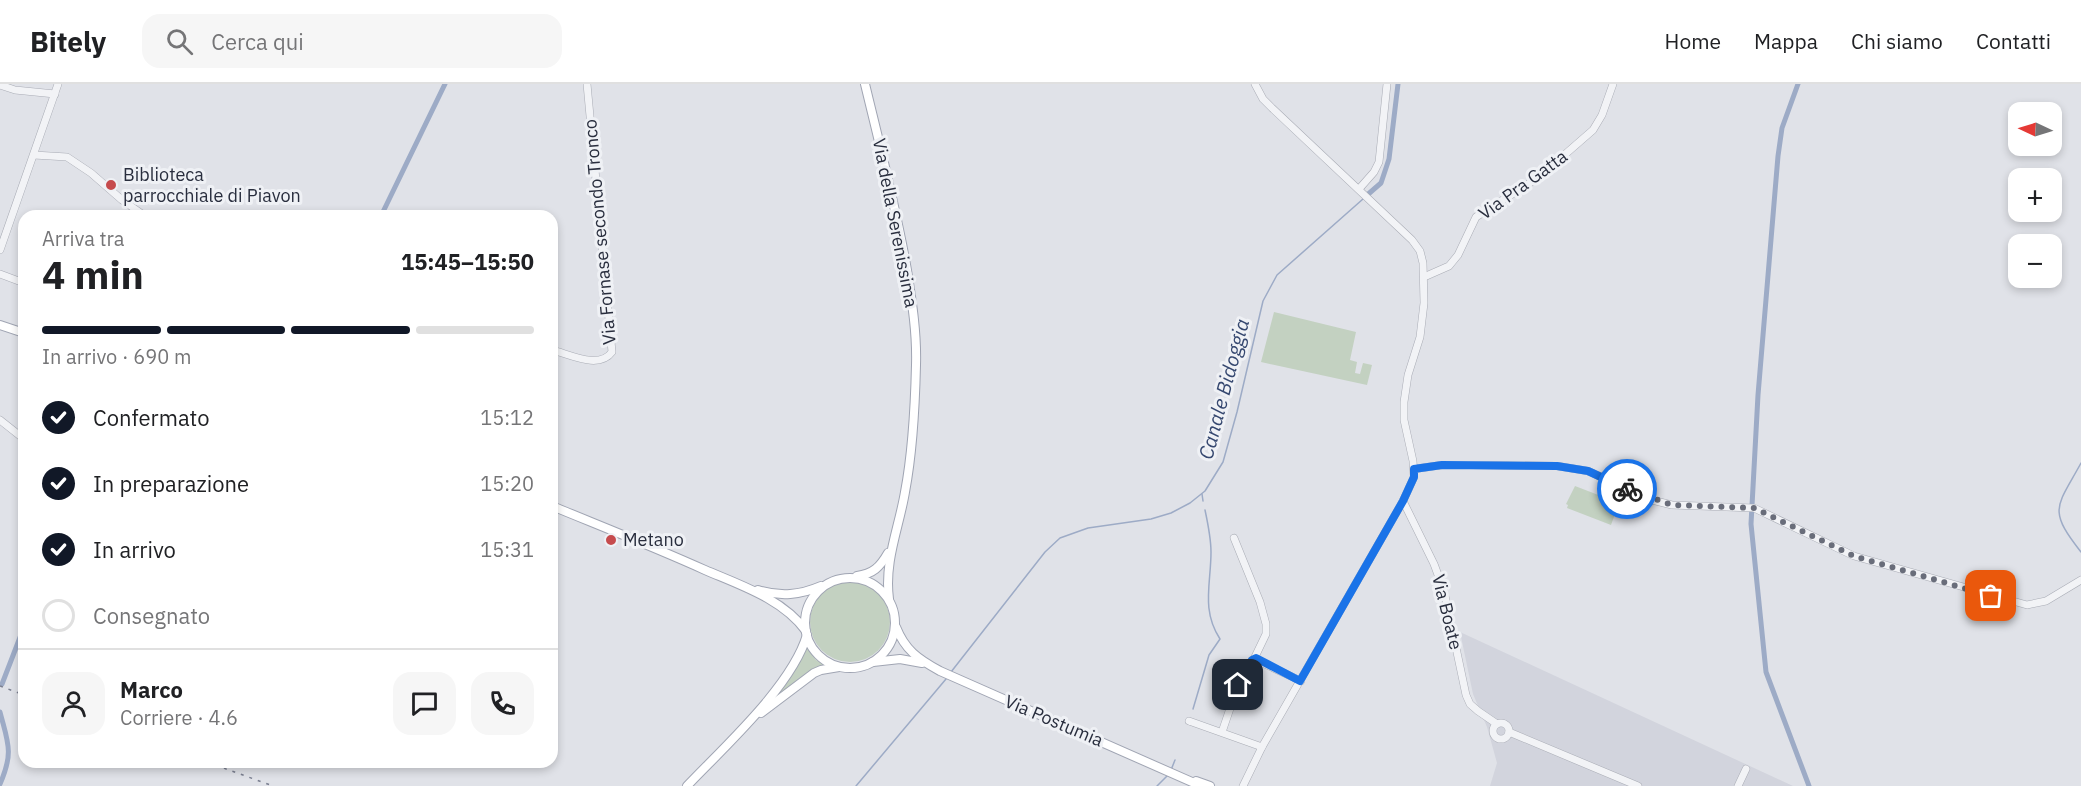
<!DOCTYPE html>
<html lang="it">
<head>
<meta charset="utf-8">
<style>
  :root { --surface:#fff; --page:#f6f6f6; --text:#202124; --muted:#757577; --line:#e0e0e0; --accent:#111827 }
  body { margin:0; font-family:"IBM Plex Sans",sans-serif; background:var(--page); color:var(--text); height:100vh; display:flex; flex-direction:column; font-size:22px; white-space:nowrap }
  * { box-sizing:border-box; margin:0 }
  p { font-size:20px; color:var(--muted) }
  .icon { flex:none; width:33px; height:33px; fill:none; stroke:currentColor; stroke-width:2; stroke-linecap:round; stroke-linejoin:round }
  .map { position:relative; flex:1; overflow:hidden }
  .drawer { position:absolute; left:18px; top:126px; width:540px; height:558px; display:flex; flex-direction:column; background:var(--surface); border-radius:18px; box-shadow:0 3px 9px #0003 }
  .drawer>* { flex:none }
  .needle { width:39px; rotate:274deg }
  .controls { position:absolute; left:2008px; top:18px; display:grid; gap:12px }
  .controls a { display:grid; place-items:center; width:54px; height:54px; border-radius:12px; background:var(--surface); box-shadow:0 3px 9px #0003; font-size:30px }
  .pin { position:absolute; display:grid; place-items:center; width:51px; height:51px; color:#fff; margin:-26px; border-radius:12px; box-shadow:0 3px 9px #0006 }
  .courier { position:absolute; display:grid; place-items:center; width:60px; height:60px; margin:-30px; border:4px solid #1a73e8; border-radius:50%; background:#fff; color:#222; box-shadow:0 2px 8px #0007 }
  .summary em { font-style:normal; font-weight:800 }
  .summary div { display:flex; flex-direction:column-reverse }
  .summary { display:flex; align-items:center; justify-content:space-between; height:102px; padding:0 24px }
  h1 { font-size:39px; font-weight:800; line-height:45px }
  .bar { display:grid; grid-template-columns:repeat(4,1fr); gap:9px 6px; align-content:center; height:72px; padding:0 24px }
  .bar i { height:8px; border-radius:4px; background:var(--line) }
  .bar .active { background:var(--accent) }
  .bar p { grid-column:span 4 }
  .line { display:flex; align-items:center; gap:15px; padding:0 24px; border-top:2px solid var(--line) }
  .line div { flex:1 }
  .round { display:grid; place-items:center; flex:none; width:63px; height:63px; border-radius:18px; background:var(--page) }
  ol { padding:0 24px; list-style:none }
  li { display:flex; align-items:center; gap:18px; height:66px }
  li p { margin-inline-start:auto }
  li .icon { padding:6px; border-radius:50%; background:var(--accent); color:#fff; stroke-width:4 }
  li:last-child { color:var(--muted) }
  li i { width:33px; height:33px; border:3px solid var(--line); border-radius:50% }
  header { display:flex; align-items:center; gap:36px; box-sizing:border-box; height:84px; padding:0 30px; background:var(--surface); border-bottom:2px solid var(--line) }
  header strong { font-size:28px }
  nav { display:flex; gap:33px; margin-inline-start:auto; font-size:21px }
  .search { width:420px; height:54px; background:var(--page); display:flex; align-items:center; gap:15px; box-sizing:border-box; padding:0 21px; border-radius:18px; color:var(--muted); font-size:22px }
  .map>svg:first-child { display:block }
</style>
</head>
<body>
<header>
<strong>Bitely</strong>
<div class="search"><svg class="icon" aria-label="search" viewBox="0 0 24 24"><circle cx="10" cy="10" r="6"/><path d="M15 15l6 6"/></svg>Cerca qui</div>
<nav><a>Home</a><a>Mappa</a><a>Chi siamo</a><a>Contatti</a></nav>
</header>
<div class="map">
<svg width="2081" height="702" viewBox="0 0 2081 702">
  <rect width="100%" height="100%" fill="#e0e2e8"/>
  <path fill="#d2d4dd" d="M1460,548L1793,702H1490L1497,679L1487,643L1473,610Z"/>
  <g fill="#c3d1c1">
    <path d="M1274,228L1356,248L1350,276L1357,278L1355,289L1360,290L1363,279L1372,281L1367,301L1261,278Z"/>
    <path d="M1575,402L1619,419L1611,441L1567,424L1568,421L1566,420Z"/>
    <circle cx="850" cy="538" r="40"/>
    <path d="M806,561L816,576L825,581L764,623Z"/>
  </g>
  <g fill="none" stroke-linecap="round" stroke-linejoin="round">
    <g stroke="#9dabc6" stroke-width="1.5">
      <path d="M2081,379C2057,423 2047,425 2081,468"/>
      <path d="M1202,410L1203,417"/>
      <path d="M951,588L1045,468L1060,454L1088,444L1151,435L1171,429L1190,419L1205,407L1223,378L1237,328L1263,217L1277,191L1363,115"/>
      <path d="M1193,625L1209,571L1220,555C1201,526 1211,500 1211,468C1211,454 1208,440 1205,426"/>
      <path d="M1171,686L1175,676"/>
      <path d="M856,702L946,595"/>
      <path d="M1157,702L1169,690"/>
    </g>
    <g stroke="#9dabc6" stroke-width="5">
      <path d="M1798,0L1782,44L1778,72L1758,311L1751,440L1766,588L1809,702"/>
      <path d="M1366,112L1381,99L1389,75L1398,0"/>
      <path d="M381,132L445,0"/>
      <path d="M2,600L24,543"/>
      <path d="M0,628C8,659 14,668 0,700"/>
    </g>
    <g stroke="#a9acb5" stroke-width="8">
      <g id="minor">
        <path d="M0,1L15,6L55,10"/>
        <path d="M34,71L67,73L91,89L122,116L145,132"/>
        <path d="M1359,105L1374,88L1379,78L1387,0"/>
        <path d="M0,166L58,0"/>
        <path d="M0,190L24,199"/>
        <path d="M1424,193L1449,182L1458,171L1476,133L1539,93L1593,46L1602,31L1613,0"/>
        <path d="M552,266C569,270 599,286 612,268L587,0"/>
        <path d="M0,336L24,355"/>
        <path d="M1414,385L1442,381H1472L1557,382L1588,387L1652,416L1672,421L1754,424L1854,472L2027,521L2046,517L2081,496"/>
        <path d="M1403,417L1434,480L1444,507L1466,611L1470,620L1478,627L1497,640"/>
        <path d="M1254,575L1301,597"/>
        <path d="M1189,637L1262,663"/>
        <circle cx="1501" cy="647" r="8"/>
        <path d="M1222,648L1238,601L1252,576L1254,575L1266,550V540L1260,518L1234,454"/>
        <path d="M1509,648L1638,702"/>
        <path d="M1243,702L1262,663L1403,417L1414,393L1413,377L1404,336V318L1408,291L1420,253L1424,219L1423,179L1420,167L1412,156L1272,24L1263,15L1255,0"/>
        <path d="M1738,702L1746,685"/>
      </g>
    </g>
    <g stroke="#a0a5b3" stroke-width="10">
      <g id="major">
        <path d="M865,0C880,62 896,124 907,186C912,218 917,249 916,281C915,324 913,366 905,408C899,444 884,477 889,515"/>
        <path d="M0,241L24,249"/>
        <path d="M552,422C603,443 654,463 705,486C740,501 783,515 806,547"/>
        <path d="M857,492C873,490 880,483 888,469"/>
        <circle cx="850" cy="539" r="45"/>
        <path d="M758,506C781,513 800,511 821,502"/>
        <path d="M896,543C905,566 918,575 940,587L1201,702"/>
        <path d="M873,578L900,575L922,579"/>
        <path d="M761,629L814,589L821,586L839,583"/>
        <path d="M1196,697L1210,702"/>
        <path d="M687,702C724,663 792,602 807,551"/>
      </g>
    </g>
    <use href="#minor" stroke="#f2f3f6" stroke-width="7"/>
    <use href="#major" stroke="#fff" stroke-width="8"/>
    <g stroke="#7a7f90" stroke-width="1.5" stroke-dasharray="3 6" stroke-linecap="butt">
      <path d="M0,602L24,611"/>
      <path d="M207,678L273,702"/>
    </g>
  </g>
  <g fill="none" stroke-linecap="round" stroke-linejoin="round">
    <path stroke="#696d7a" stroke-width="6" stroke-dasharray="0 10.8" d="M1627,405L1672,421L1754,424L1854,472L1991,512"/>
    <path stroke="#1a73e8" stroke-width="8" d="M1238,601L1252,576L1256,574L1300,597L1403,417L1414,393V385L1442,381L1557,382L1588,387L1627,405"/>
  </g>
  <g fill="#c64b4d" stroke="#eff1f5" stroke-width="2">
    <circle cx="111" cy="101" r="6"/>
    <circle cx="611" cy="456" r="6"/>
  </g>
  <g text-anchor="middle" stroke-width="6" stroke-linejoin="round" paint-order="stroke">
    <g font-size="18" fill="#292e3e" stroke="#eff1f5" text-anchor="start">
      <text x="123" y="97">Biblioteca<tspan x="123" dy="21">parrocchiale di Piavon</tspan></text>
      <text x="623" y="462">Metano</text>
    </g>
    <g font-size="18" fill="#292e3e" stroke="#eff1f5">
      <text transform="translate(1523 101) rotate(-36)" y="6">Via Pra Gatta</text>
      <text transform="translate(895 139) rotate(79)" y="6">Via della Serenissima</text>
      <text transform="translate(600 148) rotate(-95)" y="6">Via Fornase secondo Tronco</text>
      <text transform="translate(1447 528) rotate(76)" y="6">Via Boate</text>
      <text transform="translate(1054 637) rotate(23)" y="6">Via Postumia</text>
    </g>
    <g font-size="20" font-style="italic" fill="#364870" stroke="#eff1f5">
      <text transform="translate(1224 305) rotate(-75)" y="7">Canale Bidoggia</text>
    </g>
  </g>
</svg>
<div class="controls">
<a><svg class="needle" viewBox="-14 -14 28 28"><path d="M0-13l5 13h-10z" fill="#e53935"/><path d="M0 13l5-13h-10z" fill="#757577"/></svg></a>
<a>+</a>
<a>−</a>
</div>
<div class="pin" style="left:1991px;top:512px;background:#ea580c"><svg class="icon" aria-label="bag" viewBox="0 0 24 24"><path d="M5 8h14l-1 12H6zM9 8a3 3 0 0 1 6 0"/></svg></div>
<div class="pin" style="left:1238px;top:601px;background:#1f2937"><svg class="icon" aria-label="home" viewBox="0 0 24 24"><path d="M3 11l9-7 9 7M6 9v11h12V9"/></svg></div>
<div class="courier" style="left:1627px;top:405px"><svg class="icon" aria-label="bike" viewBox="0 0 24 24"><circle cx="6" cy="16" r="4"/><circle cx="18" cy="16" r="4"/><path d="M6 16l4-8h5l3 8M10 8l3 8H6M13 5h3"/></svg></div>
<section class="drawer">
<div class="summary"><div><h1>4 min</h1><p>Arriva tra</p></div><em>15:45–15:50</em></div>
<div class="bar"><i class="active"></i><i class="active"></i><i class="active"></i><i></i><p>In arrivo · 690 m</p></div>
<ol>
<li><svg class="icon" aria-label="check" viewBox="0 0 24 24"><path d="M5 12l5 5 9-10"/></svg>Confermato<p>15:12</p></li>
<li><svg class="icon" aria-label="check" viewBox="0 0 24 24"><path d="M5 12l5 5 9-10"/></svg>In preparazione<p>15:20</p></li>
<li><svg class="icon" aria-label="check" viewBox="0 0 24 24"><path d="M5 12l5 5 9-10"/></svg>In arrivo<p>15:31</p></li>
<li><i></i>Consegnato</li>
</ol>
<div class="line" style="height:108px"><a class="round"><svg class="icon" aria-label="person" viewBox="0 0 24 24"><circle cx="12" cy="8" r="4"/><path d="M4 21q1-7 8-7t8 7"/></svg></a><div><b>Marco</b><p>Corriere · 4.6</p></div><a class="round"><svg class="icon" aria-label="chat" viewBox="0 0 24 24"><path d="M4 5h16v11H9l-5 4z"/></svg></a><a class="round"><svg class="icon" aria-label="phone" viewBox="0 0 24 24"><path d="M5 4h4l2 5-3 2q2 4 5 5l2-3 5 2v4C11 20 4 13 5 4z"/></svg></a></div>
</section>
</div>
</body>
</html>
